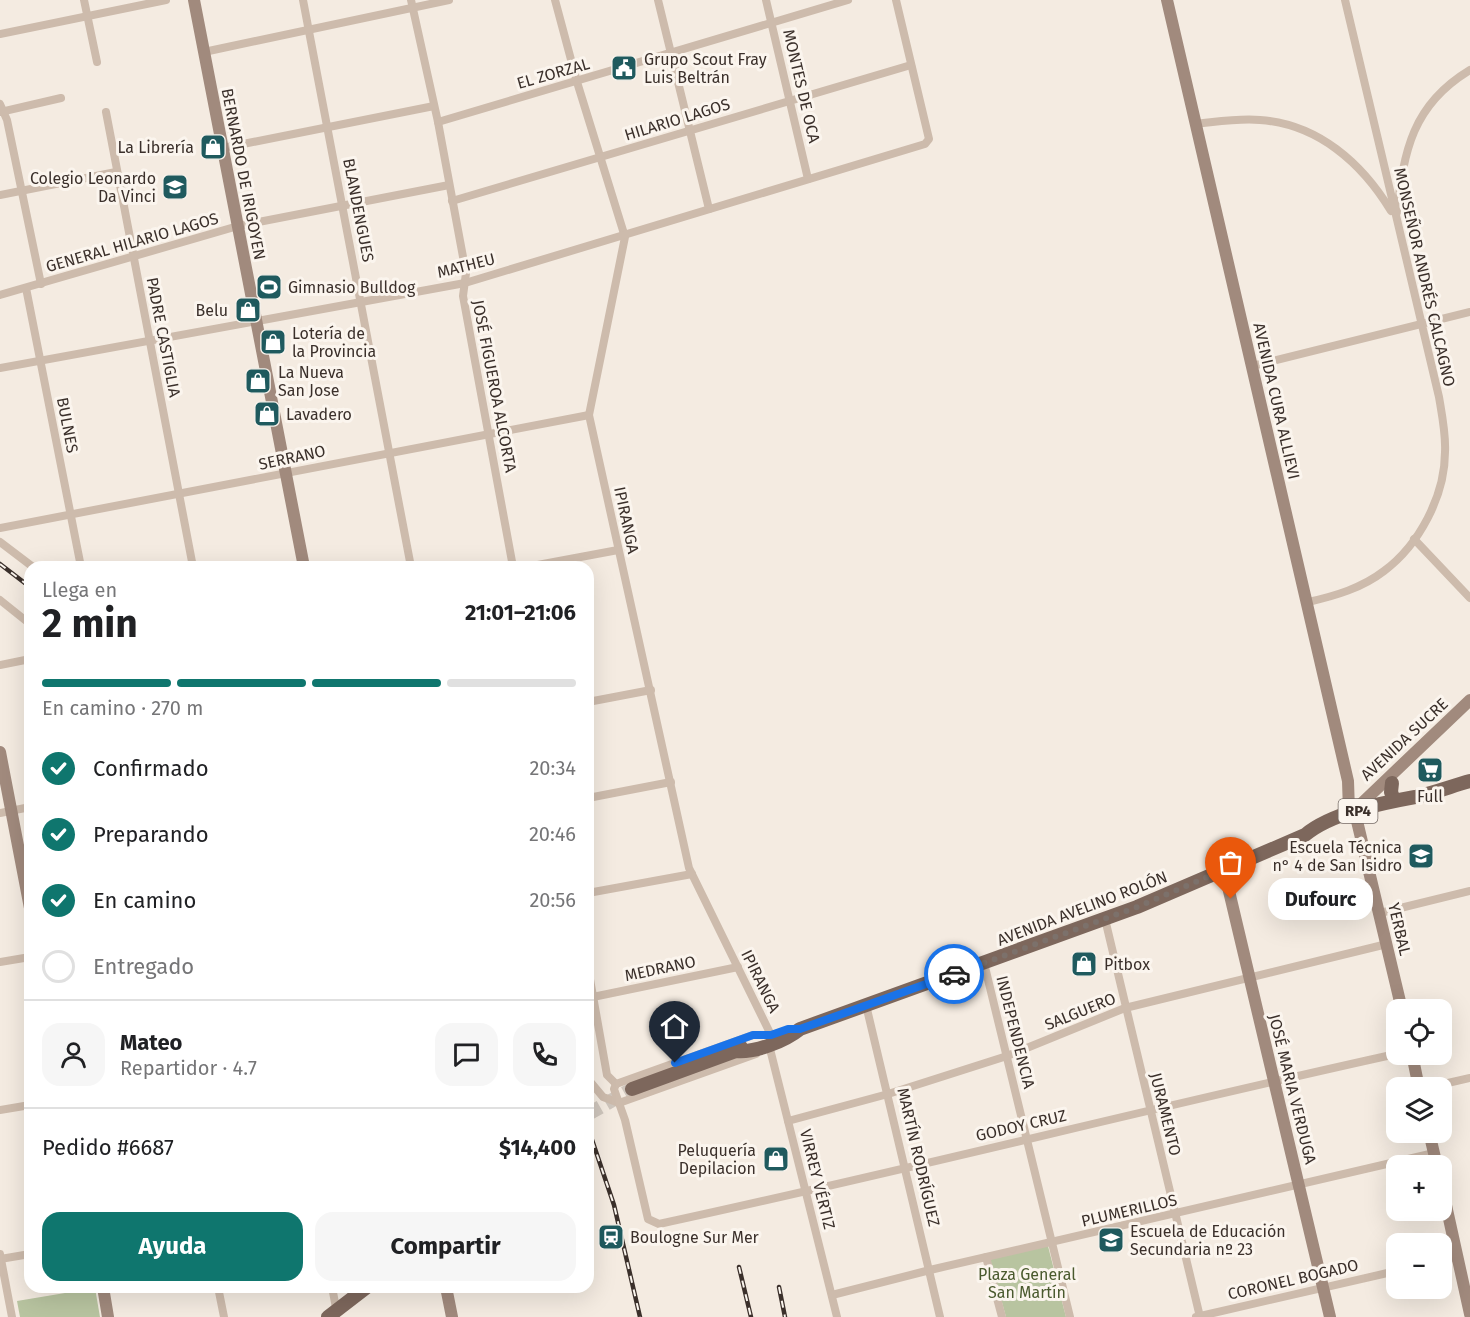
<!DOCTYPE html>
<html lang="es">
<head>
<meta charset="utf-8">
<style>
  :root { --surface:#fff; --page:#f6f6f6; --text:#202124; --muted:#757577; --line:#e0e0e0; --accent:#0f766e }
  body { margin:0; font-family:"Fira Sans",sans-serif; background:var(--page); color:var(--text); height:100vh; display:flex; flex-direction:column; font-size:22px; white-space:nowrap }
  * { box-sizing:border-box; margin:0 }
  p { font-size:20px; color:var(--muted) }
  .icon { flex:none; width:33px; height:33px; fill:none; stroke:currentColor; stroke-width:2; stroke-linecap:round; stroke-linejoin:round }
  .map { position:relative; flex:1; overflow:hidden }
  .sheet { position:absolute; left:24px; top:561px; width:570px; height:732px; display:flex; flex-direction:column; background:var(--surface); border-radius:18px; box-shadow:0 6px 24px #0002 }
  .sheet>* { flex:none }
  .buttons { position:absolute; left:1386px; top:999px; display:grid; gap:12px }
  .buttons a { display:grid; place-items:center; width:66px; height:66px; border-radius:12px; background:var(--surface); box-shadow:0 6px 24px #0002; font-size:30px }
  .pin { position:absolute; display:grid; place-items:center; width:51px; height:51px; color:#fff; margin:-62px -26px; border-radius:50% 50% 50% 0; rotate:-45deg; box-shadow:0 0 6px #0007 }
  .pin .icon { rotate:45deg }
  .courier { position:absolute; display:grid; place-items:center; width:60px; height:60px; margin:-30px; border:4px solid #1a73e8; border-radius:50%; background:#fff; color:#222; box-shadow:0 2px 8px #0007 }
  .bubble { position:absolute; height:42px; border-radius:18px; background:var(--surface); box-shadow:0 6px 24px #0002; font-size:20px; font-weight:700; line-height:42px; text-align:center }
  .headline em { font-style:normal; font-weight:700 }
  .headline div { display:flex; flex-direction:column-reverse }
  .headline { display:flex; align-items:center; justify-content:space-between; height:102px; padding:0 18px }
  h1 { font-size:39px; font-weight:700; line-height:45px }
  .bar { display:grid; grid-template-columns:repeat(4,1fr); gap:9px 6px; align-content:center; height:72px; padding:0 18px }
  .bar i { height:8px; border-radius:4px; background:var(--line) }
  .bar .selected { background:var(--accent) }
  .bar p { grid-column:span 4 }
  .line { display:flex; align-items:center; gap:15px; padding:0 18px; border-top:2px solid var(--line) }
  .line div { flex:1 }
  .round { display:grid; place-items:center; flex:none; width:63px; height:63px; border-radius:18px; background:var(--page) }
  ol { padding:0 18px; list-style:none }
  li { display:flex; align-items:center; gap:18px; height:66px }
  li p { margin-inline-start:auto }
  li .icon { padding:6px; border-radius:50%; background:var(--accent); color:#fff; stroke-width:4 }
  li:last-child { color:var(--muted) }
  li i { width:33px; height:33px; border:3px solid var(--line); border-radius:50% }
  .action { display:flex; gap:12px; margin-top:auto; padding:12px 18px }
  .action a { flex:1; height:69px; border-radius:18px; background:var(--accent); color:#fff; font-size:24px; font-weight:700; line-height:69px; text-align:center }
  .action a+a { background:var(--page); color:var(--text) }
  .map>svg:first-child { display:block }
</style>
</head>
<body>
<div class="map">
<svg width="1470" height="1317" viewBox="0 0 1470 1317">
  <rect width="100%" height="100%" fill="#f4ebe1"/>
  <g fill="#b8c4a0">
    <path d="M1048,1246L1066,1317H1006L990,1259Z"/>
    <path d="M95,1288L100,1317H20L17,1301Z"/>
  </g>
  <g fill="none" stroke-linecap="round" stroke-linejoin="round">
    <path stroke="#cfc6bd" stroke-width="14" stroke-dasharray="14 7" stroke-linecap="butt" d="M588,1114L632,1089"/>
    <g stroke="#cdbbac" stroke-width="8">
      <path d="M84,0L97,62"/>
      <path d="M303,0L411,567"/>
      <path d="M411,0L438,122L466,273L463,296L513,567"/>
      <path d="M555,0L577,82L625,237L589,415L689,868L771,1035H753L616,1084"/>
      <path d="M658,0L709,209"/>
      <path d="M766,0L808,179"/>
      <path d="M0,34L166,0"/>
      <path d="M204,52L449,0"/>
      <path d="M0,104L7,120L41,284"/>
      <path d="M0,112L61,98"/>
      <path d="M106,112L193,567"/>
      <path d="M438,122L848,0"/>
      <path d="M1195,124C1216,122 1238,118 1260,120C1318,124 1362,163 1391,211"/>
      <path d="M223,148L434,106"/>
      <path d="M0,195L116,172"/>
      <path d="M452,201L911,65"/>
      <path d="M1397,212C1404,151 1412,105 1470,70"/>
      <path d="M26,288L81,567"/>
      <path d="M0,295L238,226L449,185"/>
      <path d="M1252,366L1470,312"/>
      <path d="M0,368L465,283L925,144L929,139L896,0"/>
      <path d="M0,528L589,415"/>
      <path d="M1414,539L1470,598"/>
      <path d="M0,542L33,567"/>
      <path d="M527,567L618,550"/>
      <path d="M0,600L30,624"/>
      <path d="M1308,602C1335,596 1362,588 1384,571C1419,545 1445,496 1445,452C1446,434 1442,415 1439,397L1345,0"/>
      <path d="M0,665L30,659"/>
      <path d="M588,702L651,690"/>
      <path d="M588,798L671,782"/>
      <path d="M0,813L30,807"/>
      <path d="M588,893L692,874"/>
      <path d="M1380,913L1470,891"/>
      <path d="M1105,919L1200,1317"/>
      <path d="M0,962L30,957"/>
      <path d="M984,963L1070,1317"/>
      <path d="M588,968L607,1075L616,1084"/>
      <path d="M588,998L738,967"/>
      <path d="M866,1005L940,1317"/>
      <path d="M770,1049L837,1317"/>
      <path d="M588,1079L603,1097L619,1103L756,1054"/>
      <path d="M616,1084L614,1089L625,1120L648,1219L659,1224C905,1171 1150,1108 1396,1054"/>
      <path d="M1426,1088L1470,1078"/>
      <path d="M0,1110L30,1105"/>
      <path d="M788,1121L888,1094L1007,1056L1125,1008L1387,944"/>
      <path d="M588,1223V1236"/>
      <path d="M0,1254L12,1317"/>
      <path d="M986,1257L1002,1317"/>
      <path d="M0,1259L30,1254"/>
      <path d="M1442,1261L1457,1257"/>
      <path d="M218,1287L224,1317"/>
      <path d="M332,1287L337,1313"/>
      <path d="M832,1295L930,1270L1434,1153"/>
      <path d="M1196,1317L1396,1271"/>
    </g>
    <g stroke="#a18a7d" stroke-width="12">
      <path d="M194,0L304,567"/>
      <path d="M1167,0L1348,781L1349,811"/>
      <path d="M0,752L30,908"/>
      <path d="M1349,811L1362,803L1470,700"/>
      <path d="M1357,821L1402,1010"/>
      <path d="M1224,870L1330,1317"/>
      <path d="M1412,1054L1419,1088"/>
      <path d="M1429,1132L1437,1166"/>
      <path d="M1442,1187L1470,1314"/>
      <path d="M103,1287L108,1317"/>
      <path d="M446,1287L452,1317"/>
    </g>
    <g stroke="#7d675c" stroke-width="14">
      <path d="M1392,783L1391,792L1394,800"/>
      <path d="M736,1051C755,1053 785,1041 800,1029L1137,907L1305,835C1331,813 1382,803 1415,797C1434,793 1452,786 1470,781"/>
      <path d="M632,1089L736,1051L741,1047"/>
      <path d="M328,1317L367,1287"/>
    </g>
    <g stroke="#3b302b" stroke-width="4.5">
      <g id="rail">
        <path d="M0,564L30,587"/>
        <path d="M588,1128L614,1205L640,1317"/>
        <path d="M739,1267L751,1317"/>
        <path d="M779,1287L785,1317"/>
      </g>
    </g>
    <use href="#rail" stroke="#fbf5ee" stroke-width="2" stroke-dasharray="7" stroke-linecap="butt"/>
  </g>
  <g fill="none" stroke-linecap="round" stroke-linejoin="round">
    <path stroke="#7c716b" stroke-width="6" stroke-dasharray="0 10.8" d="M954,974L1137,907L1224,870L1231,899"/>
    <path stroke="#1a73e8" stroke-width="8" d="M675,1063L753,1035H771L788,1029H800L954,974"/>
  </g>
  <defs>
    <g id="civic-square" transform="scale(1.35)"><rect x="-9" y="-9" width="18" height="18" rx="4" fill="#1f5a5e" stroke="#fbf5ee"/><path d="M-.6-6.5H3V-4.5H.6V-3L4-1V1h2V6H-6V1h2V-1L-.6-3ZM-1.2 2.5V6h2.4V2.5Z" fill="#fff"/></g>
    <g id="shop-square" transform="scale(1.35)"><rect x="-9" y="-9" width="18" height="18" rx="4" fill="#1f5a5e" stroke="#fbf5ee"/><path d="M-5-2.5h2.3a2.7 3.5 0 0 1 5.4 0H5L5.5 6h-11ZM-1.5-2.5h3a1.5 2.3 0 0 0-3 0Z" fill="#fff"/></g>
    <g id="school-square" transform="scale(1.35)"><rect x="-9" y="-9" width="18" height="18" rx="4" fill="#1f5a5e" stroke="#fbf5ee"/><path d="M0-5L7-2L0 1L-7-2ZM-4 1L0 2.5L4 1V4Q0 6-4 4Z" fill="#fff"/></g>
    <g id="stadium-square" transform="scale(1.35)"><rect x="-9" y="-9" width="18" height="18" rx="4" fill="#1f5a5e" stroke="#fbf5ee"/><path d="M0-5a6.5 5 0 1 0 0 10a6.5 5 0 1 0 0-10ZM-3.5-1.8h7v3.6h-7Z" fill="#fff"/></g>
    <g id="supermarket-square" transform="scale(1.35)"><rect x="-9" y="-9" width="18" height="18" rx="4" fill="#1f5a5e" stroke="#fbf5ee"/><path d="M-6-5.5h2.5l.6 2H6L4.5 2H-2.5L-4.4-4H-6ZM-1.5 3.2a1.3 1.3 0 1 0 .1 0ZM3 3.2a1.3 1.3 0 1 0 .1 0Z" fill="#fff"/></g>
    <g id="station-square" transform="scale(1.35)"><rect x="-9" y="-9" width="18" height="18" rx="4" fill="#1f5a5e" stroke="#fbf5ee"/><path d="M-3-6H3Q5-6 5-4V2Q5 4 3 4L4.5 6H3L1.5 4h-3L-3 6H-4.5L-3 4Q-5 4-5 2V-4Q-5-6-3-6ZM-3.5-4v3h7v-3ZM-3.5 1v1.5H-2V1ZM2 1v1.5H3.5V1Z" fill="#fff"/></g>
  </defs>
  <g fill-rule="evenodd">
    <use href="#civic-square" x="624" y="68"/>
    <use href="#shop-square" x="213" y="147"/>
    <use href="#school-square" x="175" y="187"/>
    <use href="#stadium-square" x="269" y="287"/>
    <use href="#shop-square" x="248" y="310"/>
    <use href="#shop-square" x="273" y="342"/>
    <use href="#shop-square" x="258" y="381"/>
    <use href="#shop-square" x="267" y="414"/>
    <use href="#supermarket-square" x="1430" y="770"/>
    <use href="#school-square" x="1421" y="856"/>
    <use href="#shop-square" x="1084" y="964"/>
    <use href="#shop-square" x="776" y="1159"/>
    <use href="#station-square" x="611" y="1237"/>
    <use href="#school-square" x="1111" y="1240"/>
  </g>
  <g text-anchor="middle" stroke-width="6" stroke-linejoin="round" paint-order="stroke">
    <rect fill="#fbf5ee" stroke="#756b66" stroke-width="1.5" x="1338.5" y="799" width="39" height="24" rx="4.5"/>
    <g font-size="15" font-weight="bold" fill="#3b302b">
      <text x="1358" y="816">RP4</text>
    </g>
    <g font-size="16" fill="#3b302b" stroke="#fbf5ee" text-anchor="start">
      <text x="644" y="65">Grupo Scout Fray<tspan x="644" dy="18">Luis Beltrán</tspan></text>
      <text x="194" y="153" text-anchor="end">La Librería</text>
      <text x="156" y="184" text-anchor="end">Colegio Leonardo<tspan x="156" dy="18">Da Vinci</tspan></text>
      <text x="288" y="293">Gimnasio Bulldog</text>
      <text x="228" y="316" text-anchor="end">Belu</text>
      <text x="292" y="339">Lotería de<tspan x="292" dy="18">la Provincia</tspan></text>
      <text x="278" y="378">La Nueva<tspan x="278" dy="18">San Jose</tspan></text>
      <text x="286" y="420">Lavadero</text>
      <text x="1430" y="802" text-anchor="middle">Full</text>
      <text x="1402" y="853" text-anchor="end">Escuela Técnica<tspan x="1402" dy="18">n° 4 de San Isidro</tspan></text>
      <text x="1104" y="970">Pitbox</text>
      <text x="756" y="1156" text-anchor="end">Peluquería<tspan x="756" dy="18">Depilacion</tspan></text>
      <text x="1130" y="1237">Escuela de Educación<tspan x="1130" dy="18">Secundaria nº 23</tspan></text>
      <text x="630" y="1243">Boulogne Sur Mer</text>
    </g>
    <g font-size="16" fill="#3b302b" stroke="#fbf5ee">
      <text transform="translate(553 73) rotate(-16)" y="6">EL ZORZAL</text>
      <text transform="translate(802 86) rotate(77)" y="6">MONTES DE OCA</text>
      <text transform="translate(677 119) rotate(-17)" y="6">HILARIO LAGOS</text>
      <text transform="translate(244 174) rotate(79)" y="6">BERNARDO DE IRIGOYEN</text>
      <text transform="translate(359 210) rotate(79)" y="6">BLANDENGUES</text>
      <text transform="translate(132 242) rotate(-16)" y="6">GENERAL HILARIO LAGOS</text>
      <text transform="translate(466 265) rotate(-14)" y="6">MATHEU</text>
      <text transform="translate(1425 277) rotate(77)" y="6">MONSEÑOR ANDRÉS CALCAGNO</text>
      <text transform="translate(164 337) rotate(79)" y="6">PADRE CASTIGLIA</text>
      <text transform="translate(495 386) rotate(79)" y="6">JOSÉ FIGUEROA ALCORTA</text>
      <text transform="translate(1277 401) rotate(77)" y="6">AVENIDA CURA ALLIEVI</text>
      <text transform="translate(68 425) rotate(79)" y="6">BULNES</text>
      <text transform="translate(292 457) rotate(-12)" y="6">SERRANO</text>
      <text transform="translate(627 520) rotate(78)" y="6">IPIRANGA</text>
      <text transform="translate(1404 739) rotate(-43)" y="6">AVENIDA SUCRE</text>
      <text transform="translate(1082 908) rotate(-21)" y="6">AVENIDA AVELINO ROLÓN</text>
      <text transform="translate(1400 929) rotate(77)" y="6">YERBAL</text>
      <text transform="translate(660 968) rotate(-12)" y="6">MEDRANO</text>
      <text transform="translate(761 981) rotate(64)" y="6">IPIRANGA</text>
      <text transform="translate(1080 1011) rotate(-22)" y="6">SALGUERO</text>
      <text transform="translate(1016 1032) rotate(76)" y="6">INDEPENDENCIA</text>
      <text transform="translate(1293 1089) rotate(76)" y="6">JOSÉ MARIA VERDUGA</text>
      <text transform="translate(1166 1114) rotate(76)" y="6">JURAMENTO</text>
      <text transform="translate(1021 1125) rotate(-13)" y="6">GODOY CRUZ</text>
      <text transform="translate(919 1157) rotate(77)" y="6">MARTÍN RODRÍGUEZ</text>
      <text transform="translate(818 1179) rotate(76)" y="6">VIRREY VÉRTIZ</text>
      <text transform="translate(1129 1210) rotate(-13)" y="6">PLUMERILLOS</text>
      <text transform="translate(1293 1279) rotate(-13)" y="6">CORONEL BOGADO</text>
    </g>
    <g font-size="16" fill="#4a5a2e" stroke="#fbf5ee">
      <text x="1027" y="1280">Plaza General<tspan x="1027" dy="18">San Martín</tspan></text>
    </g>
  </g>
</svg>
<div class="buttons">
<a><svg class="icon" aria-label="locate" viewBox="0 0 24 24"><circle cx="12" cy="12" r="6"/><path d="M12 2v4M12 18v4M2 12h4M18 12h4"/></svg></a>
<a><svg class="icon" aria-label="layers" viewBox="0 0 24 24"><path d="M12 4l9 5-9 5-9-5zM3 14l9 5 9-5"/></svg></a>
<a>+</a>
<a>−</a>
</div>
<div class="pin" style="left:1231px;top:899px;background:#ea580c"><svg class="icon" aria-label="bag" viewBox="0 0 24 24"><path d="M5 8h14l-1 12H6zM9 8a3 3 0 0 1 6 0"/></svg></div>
<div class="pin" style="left:675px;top:1063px;background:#1f2937"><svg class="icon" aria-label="home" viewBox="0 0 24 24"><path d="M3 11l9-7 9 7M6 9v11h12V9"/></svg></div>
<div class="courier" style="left:954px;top:974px"><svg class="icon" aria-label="car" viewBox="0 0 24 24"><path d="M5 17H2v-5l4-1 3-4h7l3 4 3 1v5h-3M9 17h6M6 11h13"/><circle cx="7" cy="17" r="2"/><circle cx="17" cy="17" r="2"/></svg></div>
<div class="bubble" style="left:1268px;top:878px;width:105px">Dufourc</div>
<section class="sheet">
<div class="headline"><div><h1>2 min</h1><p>Llega en</p></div><em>21:01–21:06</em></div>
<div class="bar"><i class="selected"></i><i class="selected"></i><i class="selected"></i><i></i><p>En camino · 270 m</p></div>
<ol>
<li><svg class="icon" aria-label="check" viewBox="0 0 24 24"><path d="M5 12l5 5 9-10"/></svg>Confirmado<p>20:34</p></li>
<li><svg class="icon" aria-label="check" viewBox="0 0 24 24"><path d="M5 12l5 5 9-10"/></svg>Preparando<p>20:46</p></li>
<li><svg class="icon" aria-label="check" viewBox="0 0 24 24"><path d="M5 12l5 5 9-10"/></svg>En camino<p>20:56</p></li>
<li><i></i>Entregado</li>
</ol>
<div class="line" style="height:108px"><a class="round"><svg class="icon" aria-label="person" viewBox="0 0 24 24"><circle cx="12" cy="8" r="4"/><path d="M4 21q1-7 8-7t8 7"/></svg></a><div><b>Mateo</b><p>Repartidor · 4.7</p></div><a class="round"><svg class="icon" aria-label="chat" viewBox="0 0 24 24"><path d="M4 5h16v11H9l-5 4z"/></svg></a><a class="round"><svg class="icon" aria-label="phone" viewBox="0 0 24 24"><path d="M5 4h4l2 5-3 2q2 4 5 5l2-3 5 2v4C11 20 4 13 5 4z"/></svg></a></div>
<div class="line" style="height:78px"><div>Pedido #6687</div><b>$14,400</b></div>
<div class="action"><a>Ayuda</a><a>Compartir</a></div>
</section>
</div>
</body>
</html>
